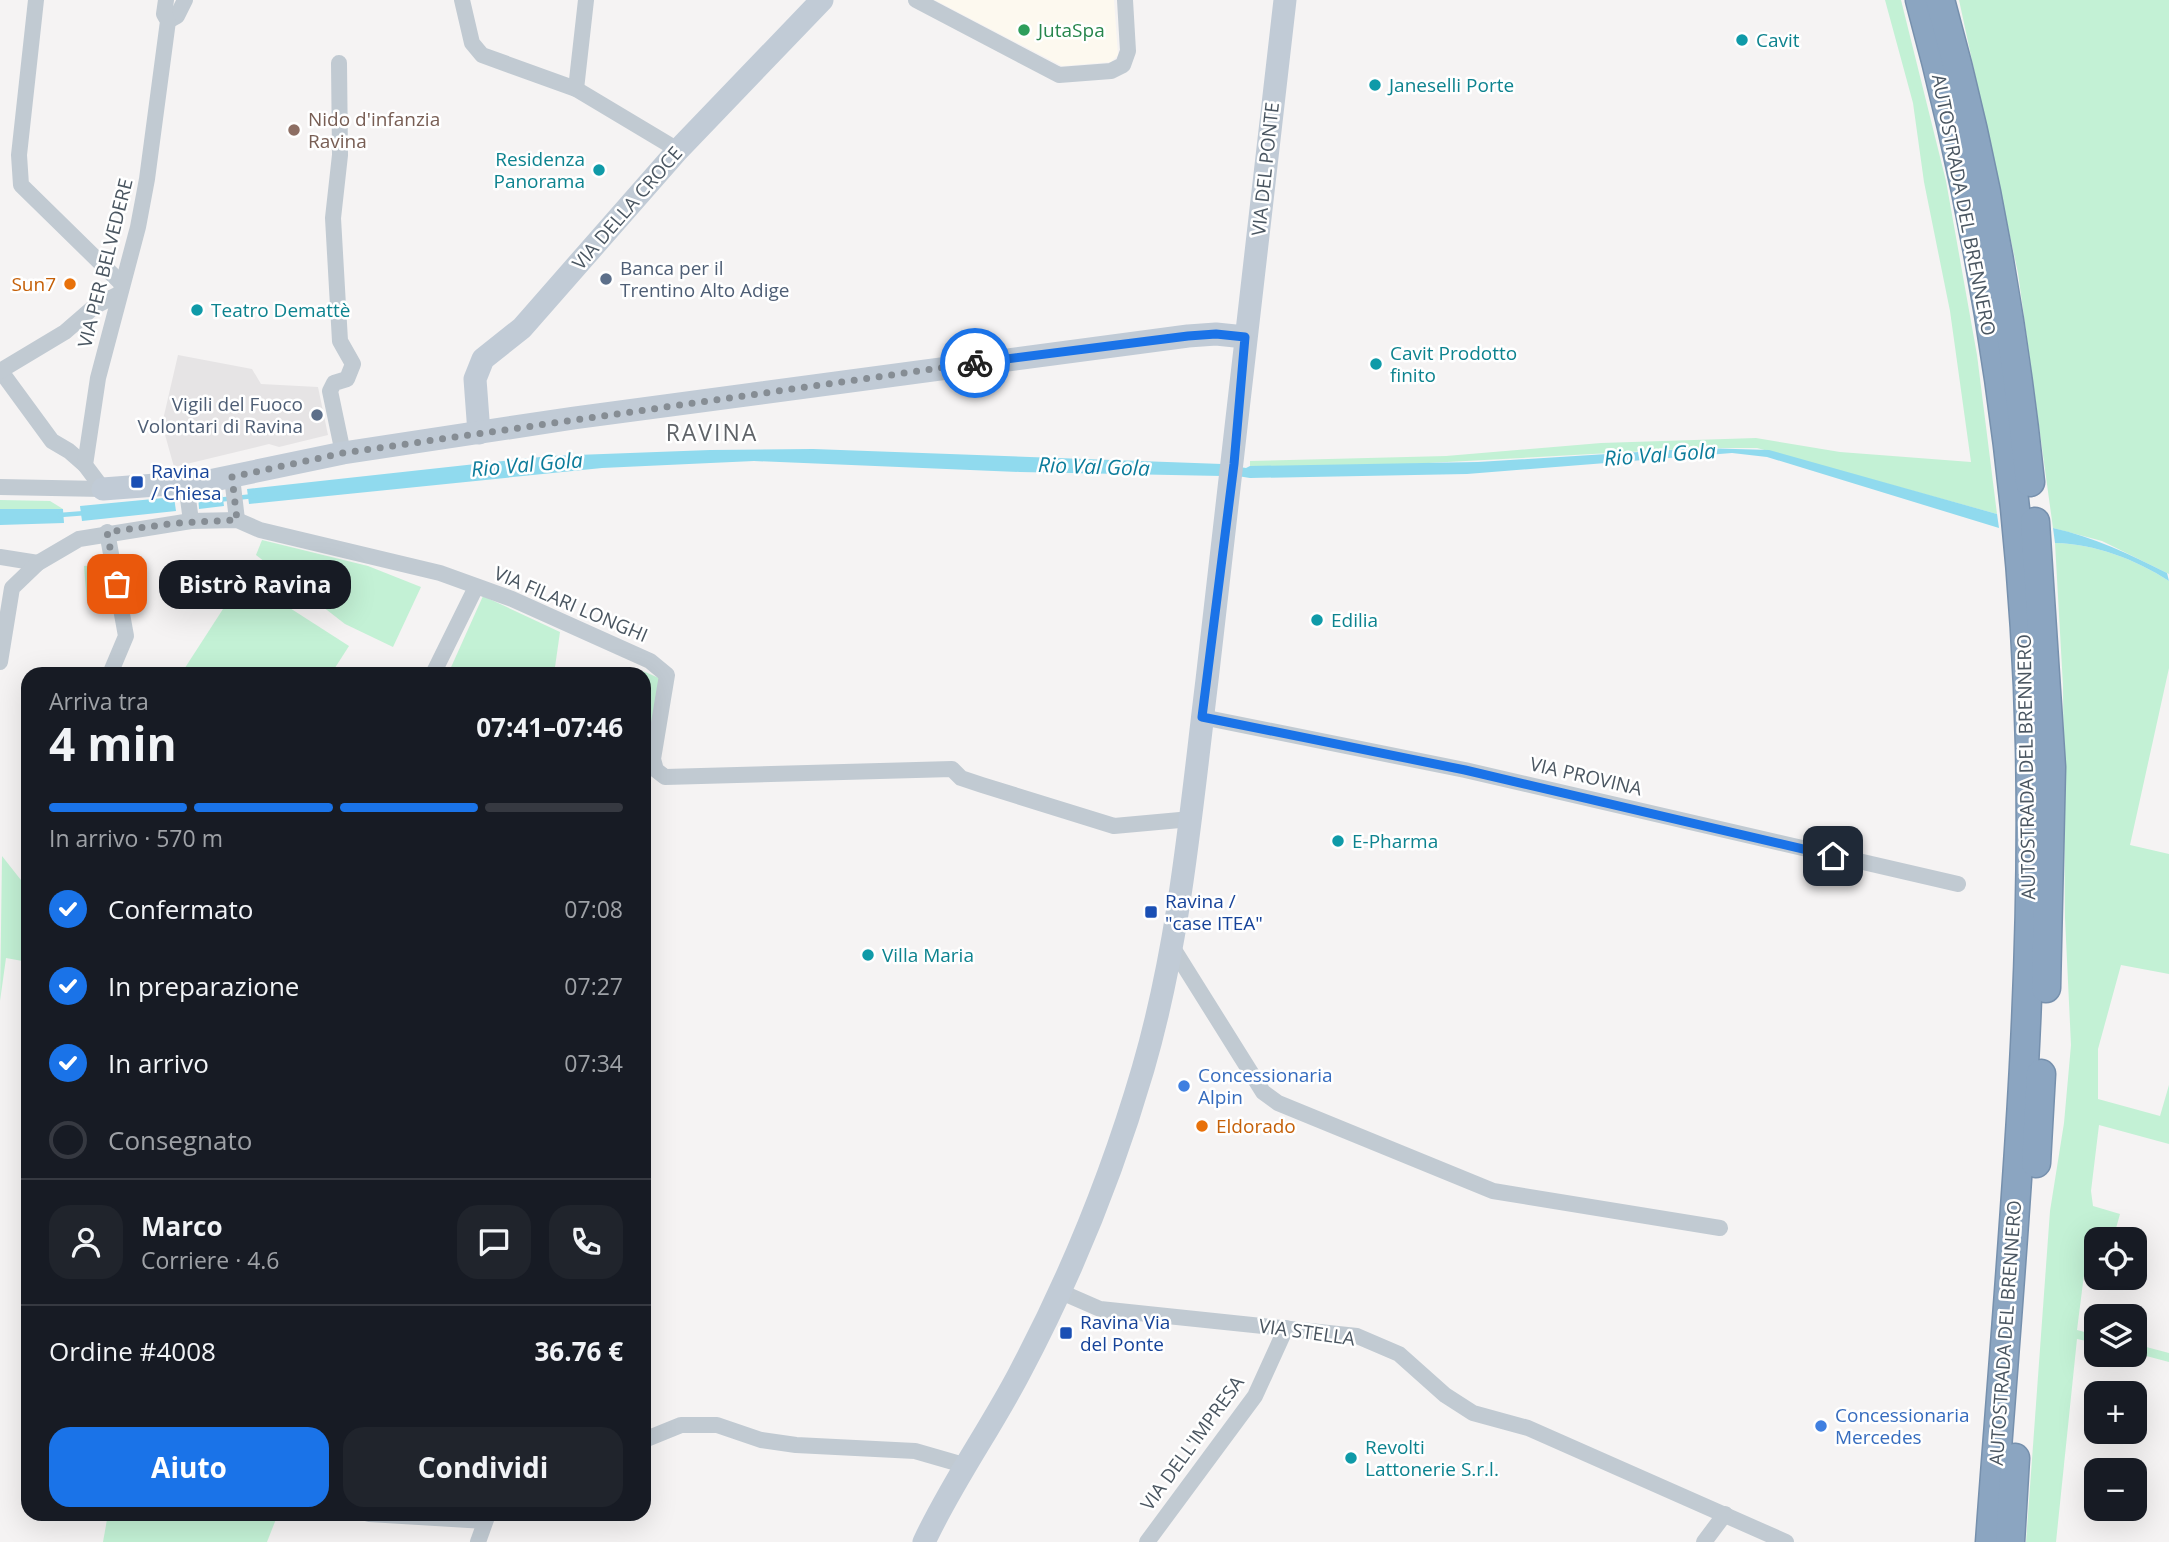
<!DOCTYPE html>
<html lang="it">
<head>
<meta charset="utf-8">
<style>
  :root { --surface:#171b24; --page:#20242c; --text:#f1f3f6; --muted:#9ea1a6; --line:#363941; --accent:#1a73e8 }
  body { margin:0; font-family:"Open Sans",sans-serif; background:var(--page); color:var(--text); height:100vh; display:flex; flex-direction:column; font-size:26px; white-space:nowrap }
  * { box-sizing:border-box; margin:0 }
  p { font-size:23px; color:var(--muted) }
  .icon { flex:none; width:38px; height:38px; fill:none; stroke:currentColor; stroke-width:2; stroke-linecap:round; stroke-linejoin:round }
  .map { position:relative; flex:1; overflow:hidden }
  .sheet { position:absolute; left:21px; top:667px; width:630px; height:854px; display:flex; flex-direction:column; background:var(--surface); border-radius:21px; box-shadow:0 7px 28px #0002 }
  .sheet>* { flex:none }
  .buttons { position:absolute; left:2084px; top:1227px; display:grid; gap:14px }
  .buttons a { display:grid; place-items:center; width:63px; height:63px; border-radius:14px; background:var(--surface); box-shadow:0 7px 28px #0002; font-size:35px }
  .pin { position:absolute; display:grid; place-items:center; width:60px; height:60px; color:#fff; margin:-30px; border-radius:14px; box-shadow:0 4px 10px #0006 }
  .courier { position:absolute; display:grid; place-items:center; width:70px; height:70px; margin:-35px; border:5px solid #1a73e8; border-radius:50%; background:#fff; color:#222; box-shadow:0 2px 9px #0007 }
  .bubble { position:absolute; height:49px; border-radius:21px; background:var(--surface); box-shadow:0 7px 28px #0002; font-size:23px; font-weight:700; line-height:49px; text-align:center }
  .headline em { font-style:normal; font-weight:700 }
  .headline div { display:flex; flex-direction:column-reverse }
  .headline { display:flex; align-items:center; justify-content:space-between; height:119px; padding:0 28px }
  h1 { font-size:46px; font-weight:700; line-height:52px }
  .bar { display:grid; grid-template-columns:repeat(4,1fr); gap:10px 7px; align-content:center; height:84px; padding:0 28px }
  .bar i { height:9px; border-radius:5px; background:var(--line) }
  .bar .current { background:var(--accent) }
  .bar p { grid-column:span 4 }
  .line { display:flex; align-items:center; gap:18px; padding:0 28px; border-top:2px solid var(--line) }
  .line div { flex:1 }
  .round { display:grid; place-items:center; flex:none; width:74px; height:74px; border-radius:21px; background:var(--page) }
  ol { padding:0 28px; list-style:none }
  li { display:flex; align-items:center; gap:21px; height:77px }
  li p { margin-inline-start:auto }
  li .icon { padding:7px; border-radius:50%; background:var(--accent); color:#fff; stroke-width:4 }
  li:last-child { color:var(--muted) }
  li i { width:38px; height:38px; border:4px solid var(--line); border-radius:50% }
  .primary-button { display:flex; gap:14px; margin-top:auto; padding:14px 28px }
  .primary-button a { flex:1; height:80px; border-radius:21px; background:var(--accent); color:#fff; font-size:28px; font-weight:700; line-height:80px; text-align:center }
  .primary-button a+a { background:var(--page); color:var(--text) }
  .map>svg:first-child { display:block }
</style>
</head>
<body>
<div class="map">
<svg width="2169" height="1542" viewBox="0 0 2169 1542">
  <rect width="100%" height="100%" fill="#f5f3f3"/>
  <path fill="#fdf9ef" d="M935,0H1114L1118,55L1111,62L1062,66Z"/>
  <path fill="#e6e4e5" d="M178,355L252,369L261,384L318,387L328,435L279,447L269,444L174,467L162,424Z"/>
  <g fill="#c3f1d5">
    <path d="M1885,0H1901L1946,181L1977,355L1997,514L1757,448H1702L1373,466H1250V461L1446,456L1601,443L1756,438L1840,452L1971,462L1950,311L1924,182L1913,103Z"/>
    <path d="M1959,0H2169V574L2102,541L2053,528L2018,273Z"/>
    <path d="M0,500L50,501L63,509H0Z"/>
    <path d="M262,540L368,566L421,587L393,647L345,624L256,555Z"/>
    <path d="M2055,543C2095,544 2135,559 2169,581V668L2130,845L2169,854V974L2121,965L2098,1049V1099L2160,1116L2169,1085V1144L2099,1125L2091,1191L2093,1206L2120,1214L2113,1239H2096V1245L2088,1243L2077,1330L2096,1335V1343L2077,1339L2056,1542H2026L2050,1211L2064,1123L2071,1045L2065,918L2063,686Z"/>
    <path d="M104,564L107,602L87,603L84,566Z"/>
    <path d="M243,578L349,646L331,674H181Z"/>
    <path d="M483,596L560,632L554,674H448Z"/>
    <path d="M643,671L661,679L644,811V674Z"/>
    <path d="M2,856L28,889V962L6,958L0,1001Z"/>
    <path d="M2135,1344L2169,1353V1362L2135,1353Z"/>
    <path d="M108,1514H278L267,1542H103Z"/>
  </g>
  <g fill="#90daee">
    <path d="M1702,448L1769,450L1997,514L1999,528L1767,457L1732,453L1467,474L1250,478L1225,474L1222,476L1020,472L754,461L602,468L249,504L247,489L550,456L710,450L813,449L1222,464L1246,468L1250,466L1478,462Z"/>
    <path d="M222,492L224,506L199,509L198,495Z"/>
    <path d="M174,497L176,511L82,521L80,506Z"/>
    <path d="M0,509H63L64,523L0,525Z"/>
    <path d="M2053,528C2094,537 2129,554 2167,573L2169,581C2135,559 2095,544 2055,543Z"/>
  </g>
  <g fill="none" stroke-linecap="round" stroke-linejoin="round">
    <g stroke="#90daee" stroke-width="4.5">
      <path d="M217,500L254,496"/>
      <path d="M60,515L86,513"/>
    </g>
    <g stroke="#7690ad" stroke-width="31">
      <g id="highway">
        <path d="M1920,0C1986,242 2024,496 2030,747C2036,1012 2009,1278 1990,1542"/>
        <path d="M1940,0C1984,157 2013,320 2030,482"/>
        <path d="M2035,522L2051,767L2046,988"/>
        <path d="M2036,1163L2041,1074"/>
        <path d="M2010,1542L2015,1458"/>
      </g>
    </g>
    <g stroke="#c1cad2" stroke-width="16">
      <path d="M36,0L19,155L21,185L121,283"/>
      <path d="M462,0L472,43L482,55L576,89L678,150"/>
      <path d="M916,0L1059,75L1111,71L1123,65L1128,51L1125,0"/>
      <path d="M168,21L177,16L185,0"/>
      <path d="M339,63L340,155L333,218L340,341L353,364L347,379L334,383L330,391L343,453"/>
      <path d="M576,89L586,0"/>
      <path d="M0,370L52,441L69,451L85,465"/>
      <path d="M0,371L65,332L95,306L119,294"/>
      <path d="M232,477L237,520"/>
      <path d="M186,484L191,521"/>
      <path d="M0,487L103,489"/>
      <path d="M103,489L85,465L98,378L138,227L147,179L168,21L164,14L166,0"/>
      <path d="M107,532L126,636L110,674"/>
      <path d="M0,557L38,563"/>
      <path d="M0,662L12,588L38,563L79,539L191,521L237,520L260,530L440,573L512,599L650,661L667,675L653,759L656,770L665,777L952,769L961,778L982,785L1114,826L1191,819"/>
      <path d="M433,674L476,587"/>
      <path d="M1202,717L1465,770L1958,884"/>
      <path d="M1171,945L1263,1092L1278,1103L1493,1191L1720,1228"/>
      <path d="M1061,1292L1100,1309L1357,1336L1399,1354L1445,1395L1473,1413L1528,1428L1786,1542"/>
      <path d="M644,1440L681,1425H717L761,1440L796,1445L915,1451L967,1466"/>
      <path d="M369,1514L485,1521"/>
      <path d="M478,1542L488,1514"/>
      <path d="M1147,1542L1255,1396L1286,1328"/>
      <path d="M1704,1542L1725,1514"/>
    </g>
    <g stroke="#c1cbd6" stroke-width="23">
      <path d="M479,433L475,379L483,359L522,328L678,150L822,0"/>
      <path d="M103,489L209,481L343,453L574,418L1188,336L1216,334L1245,337"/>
      <path d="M924,1542C951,1484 989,1431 1019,1374C1071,1276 1112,1175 1143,1069C1180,942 1191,810 1207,680C1235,453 1257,227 1285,0"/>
    </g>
    <use href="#highway" stroke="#8ba5c1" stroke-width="28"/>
  </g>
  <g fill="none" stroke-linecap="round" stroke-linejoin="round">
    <path stroke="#868d94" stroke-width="7" stroke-dasharray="0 12.6" d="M117,584L107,532L177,523L237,520L232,477L343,453L975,363"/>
    <path stroke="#1a73e8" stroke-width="9" d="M975,363L1188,336L1216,334L1245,337L1234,464L1202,717L1465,770L1833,856"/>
  </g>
  <circle fill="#2e9e5b" stroke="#fff" stroke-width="2.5" cx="1024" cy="30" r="7"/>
  <g fill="#0f9aa8" stroke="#fff" stroke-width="2.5">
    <circle cx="1742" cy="40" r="7"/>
    <circle cx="1375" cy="85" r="7"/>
    <circle cx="599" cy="170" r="7"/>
    <circle cx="197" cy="310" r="7"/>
    <circle cx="1376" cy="364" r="7"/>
    <circle cx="1317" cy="620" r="7"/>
    <circle cx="1338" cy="841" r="7"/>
    <circle cx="868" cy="955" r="7"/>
    <circle cx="1351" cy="1458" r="7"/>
  </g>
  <circle fill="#8d6e63" stroke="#fff" stroke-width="2.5" cx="294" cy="130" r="7"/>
  <g fill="#5c6f8a" stroke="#fff" stroke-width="2.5">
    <circle cx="606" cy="279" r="7"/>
    <circle cx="317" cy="415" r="7"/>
  </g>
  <g fill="#e8710a" stroke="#fff" stroke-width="2.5">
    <circle cx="70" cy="284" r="7"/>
    <circle cx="1202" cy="1126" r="7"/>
  </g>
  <g fill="#1a4fb4" stroke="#fff" stroke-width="2.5">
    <rect x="130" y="475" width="14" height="14" rx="3.5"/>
    <rect x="1144" y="905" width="14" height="14" rx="3.5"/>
    <rect x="1059" y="1326" width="14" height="14" rx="3.5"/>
  </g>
  <g fill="#3f7fe0" stroke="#fff" stroke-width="2.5">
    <circle cx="1184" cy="1086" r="7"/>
    <circle cx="1821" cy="1426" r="7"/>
  </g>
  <g text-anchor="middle" stroke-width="5" stroke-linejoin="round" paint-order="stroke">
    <g font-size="19" fill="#27864d" stroke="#fff" text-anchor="start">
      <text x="1038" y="37">JutaSpa</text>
    </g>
    <g font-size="19" fill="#0d838f" stroke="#fff" text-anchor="start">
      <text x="1756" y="47">Cavit</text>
      <text x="1389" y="92">Janeselli Porte</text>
      <text x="585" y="166" text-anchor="end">Residenza<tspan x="585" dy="22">Panorama</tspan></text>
      <text x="211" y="317">Teatro Demattè</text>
      <text x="1390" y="360">Cavit Prodotto<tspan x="1390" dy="22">finito</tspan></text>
      <text x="1331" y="627">Edilia</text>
      <text x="1352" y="848">E-Pharma</text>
      <text x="882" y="962">Villa Maria</text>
      <text x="1365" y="1454">Revolti<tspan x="1365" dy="22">Lattonerie S.r.l.</tspan></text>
    </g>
    <g font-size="19" fill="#785e54" stroke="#fff" text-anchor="start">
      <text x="308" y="126">Nido d'infanzia<tspan x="308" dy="22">Ravina</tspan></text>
    </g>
    <g font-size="19" fill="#4a5661" stroke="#fff">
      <text transform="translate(1265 169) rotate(-84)" y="7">VIA DEL PONTE</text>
      <text transform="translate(1964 205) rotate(79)" y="7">AUTOSTRADA DEL BRENNERO</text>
      <text transform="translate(627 208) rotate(-49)" y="7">VIA DELLA CROCE</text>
      <text transform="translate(105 263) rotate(-76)" y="7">VIA PER BELVEDERE</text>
      <text transform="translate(571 604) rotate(23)" y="7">VIA FILARI LONGHI</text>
      <text transform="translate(2026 767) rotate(-91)" y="7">AUTOSTRADA DEL BRENNERO</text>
      <text transform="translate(1586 776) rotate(13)" y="7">VIA PROVINA</text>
      <text transform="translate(1307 1332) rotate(8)" y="7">VIA STELLA</text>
      <text transform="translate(2005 1333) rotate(-86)" y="7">AUTOSTRADA DEL BRENNERO</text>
      <text transform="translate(1192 1443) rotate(-54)" y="7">VIA DELL'IMPRESA</text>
    </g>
    <g font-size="19" fill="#4e5e75" stroke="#fff" text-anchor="start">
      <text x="620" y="275">Banca per il<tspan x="620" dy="22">Trentino Alto Adige</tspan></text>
      <text x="303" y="411" text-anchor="end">Vigili del Fuoco<tspan x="303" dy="22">Volontari di Ravina</tspan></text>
    </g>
    <g font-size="19" fill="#c56008" stroke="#fff" text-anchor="end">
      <text x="56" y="291">Sun7</text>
      <text x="1216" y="1133" text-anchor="start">Eldorado</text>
    </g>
    <g font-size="19" fill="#164399" stroke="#fff" text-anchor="start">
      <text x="151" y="478">Ravina<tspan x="151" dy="22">/ Chiesa</tspan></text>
      <text x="1165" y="908">Ravina /<tspan x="1165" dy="22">"case ITEA"</tspan></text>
      <text x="1080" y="1329">Ravina Via<tspan x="1080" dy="22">del Ponte</tspan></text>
    </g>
    <g font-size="19" fill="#366cbe" stroke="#fff" text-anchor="start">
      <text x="1198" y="1082">Concessionaria<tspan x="1198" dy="22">Alpin</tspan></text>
      <text x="1835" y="1422">Concessionaria<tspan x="1835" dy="22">Mercedes</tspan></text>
    </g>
    <g font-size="21" font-style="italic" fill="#0c7c9b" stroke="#fff">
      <text transform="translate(1660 455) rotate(-4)" y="7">Rio Val Gola</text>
      <text transform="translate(527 465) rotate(-5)" y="7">Rio Val Gola</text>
      <text transform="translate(1094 467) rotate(2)" y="7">Rio Val Gola</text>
    </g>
    <g font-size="23" letter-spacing="2" fill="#5f6368" stroke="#fff">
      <text x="712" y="441">RAVINA</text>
    </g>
  </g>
</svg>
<div class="buttons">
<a><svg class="icon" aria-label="locate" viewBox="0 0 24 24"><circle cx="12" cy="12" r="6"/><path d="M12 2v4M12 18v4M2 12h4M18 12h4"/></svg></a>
<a><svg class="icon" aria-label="layers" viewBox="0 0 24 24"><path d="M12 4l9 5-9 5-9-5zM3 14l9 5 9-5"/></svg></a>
<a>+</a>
<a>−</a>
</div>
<div class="pin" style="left:117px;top:584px;background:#ea580c"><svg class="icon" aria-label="bag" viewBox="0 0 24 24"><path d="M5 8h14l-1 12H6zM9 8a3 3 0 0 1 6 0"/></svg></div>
<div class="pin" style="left:1833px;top:856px;background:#1f2937"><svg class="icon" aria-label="home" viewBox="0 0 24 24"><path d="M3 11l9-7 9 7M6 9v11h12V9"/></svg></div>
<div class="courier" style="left:975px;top:363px"><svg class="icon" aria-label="bike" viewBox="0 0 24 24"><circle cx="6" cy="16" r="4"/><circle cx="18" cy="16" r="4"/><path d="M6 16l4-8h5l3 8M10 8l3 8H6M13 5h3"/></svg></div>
<div class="bubble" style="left:159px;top:560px;width:192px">Bistrò Ravina</div>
<section class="sheet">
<div class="headline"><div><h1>4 min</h1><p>Arriva tra</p></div><em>07:41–07:46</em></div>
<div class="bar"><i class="current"></i><i class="current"></i><i class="current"></i><i></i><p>In arrivo · 570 m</p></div>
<ol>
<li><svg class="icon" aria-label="check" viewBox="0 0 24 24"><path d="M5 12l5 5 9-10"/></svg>Confermato<p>07:08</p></li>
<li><svg class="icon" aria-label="check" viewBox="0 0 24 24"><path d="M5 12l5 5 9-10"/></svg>In preparazione<p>07:27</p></li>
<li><svg class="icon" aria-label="check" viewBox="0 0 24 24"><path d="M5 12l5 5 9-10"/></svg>In arrivo<p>07:34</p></li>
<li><i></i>Consegnato</li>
</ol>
<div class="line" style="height:126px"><a class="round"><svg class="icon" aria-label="person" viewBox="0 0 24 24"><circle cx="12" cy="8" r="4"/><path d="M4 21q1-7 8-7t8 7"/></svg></a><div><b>Marco</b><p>Corriere · 4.6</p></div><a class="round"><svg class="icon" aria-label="chat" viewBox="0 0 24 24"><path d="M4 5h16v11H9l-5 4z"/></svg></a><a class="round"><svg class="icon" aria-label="phone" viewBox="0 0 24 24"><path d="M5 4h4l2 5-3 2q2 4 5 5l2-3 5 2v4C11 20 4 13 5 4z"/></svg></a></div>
<div class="line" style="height:91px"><div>Ordine #4008</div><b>36.76 €</b></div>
<div class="primary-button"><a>Aiuto</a><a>Condividi</a></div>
</section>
</div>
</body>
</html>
